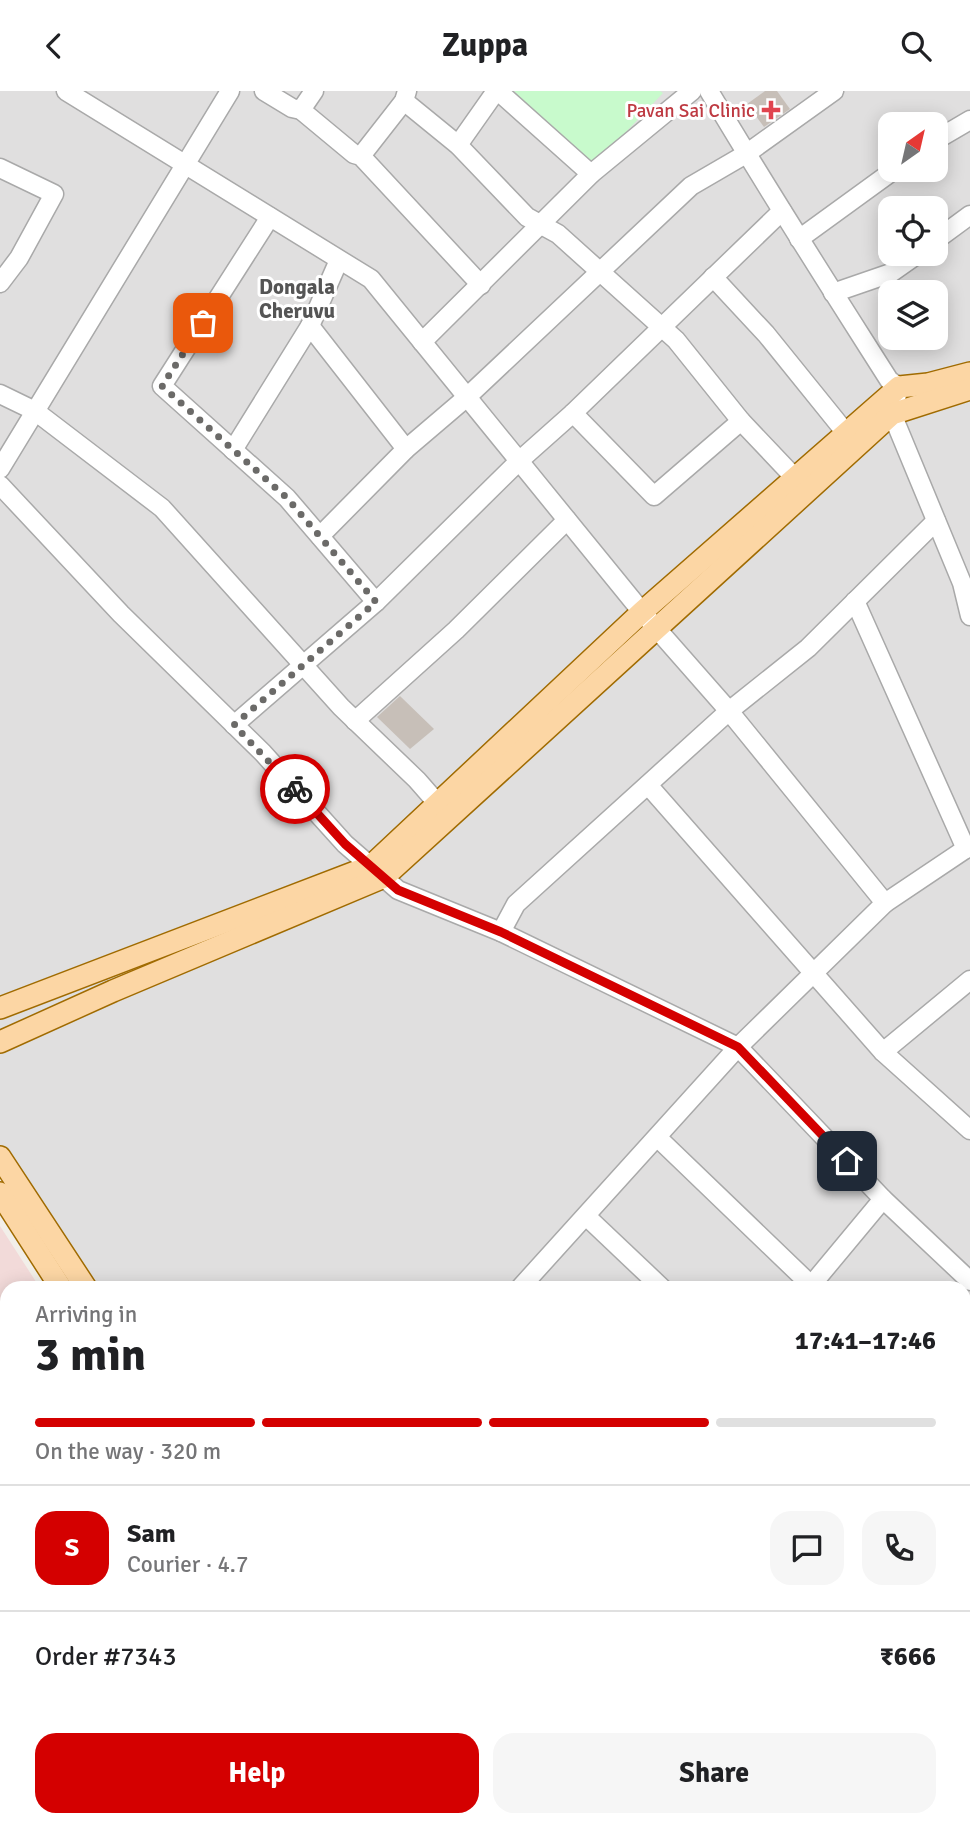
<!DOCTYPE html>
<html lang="en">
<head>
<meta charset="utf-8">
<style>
  :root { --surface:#fff; --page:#f6f6f6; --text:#202124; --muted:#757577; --line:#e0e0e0; --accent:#d40000 }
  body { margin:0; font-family:Signika,sans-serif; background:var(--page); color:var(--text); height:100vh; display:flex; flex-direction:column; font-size:26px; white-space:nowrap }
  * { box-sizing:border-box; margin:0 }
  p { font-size:23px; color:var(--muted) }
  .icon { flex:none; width:38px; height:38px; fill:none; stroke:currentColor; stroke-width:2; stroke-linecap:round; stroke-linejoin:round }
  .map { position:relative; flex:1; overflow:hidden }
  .drawer { position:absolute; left:0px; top:1190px; width:971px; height:546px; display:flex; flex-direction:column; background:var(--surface); border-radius:21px 21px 0 0; box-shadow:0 4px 18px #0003 }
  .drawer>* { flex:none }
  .needle { width:46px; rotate:34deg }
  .buttons { position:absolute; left:878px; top:21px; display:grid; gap:14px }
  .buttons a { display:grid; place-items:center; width:70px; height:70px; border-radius:14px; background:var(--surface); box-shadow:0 4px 18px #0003; font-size:35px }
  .pin { position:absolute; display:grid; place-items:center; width:60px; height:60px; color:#fff; margin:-30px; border-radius:14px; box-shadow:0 4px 10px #0006 }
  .courier { position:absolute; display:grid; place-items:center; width:70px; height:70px; margin:-35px; border:5px solid #d40000; border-radius:50%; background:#fff; color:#222; box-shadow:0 2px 9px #0007 }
  .summary em { font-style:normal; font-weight:700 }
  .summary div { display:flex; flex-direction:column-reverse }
  .summary { display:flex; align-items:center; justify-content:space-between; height:119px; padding:0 35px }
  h1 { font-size:46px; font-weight:700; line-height:52px }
  .bar { display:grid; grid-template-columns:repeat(4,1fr); gap:10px 7px; align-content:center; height:84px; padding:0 35px }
  .bar i { height:9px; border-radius:5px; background:var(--line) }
  .bar .current { background:var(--accent) }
  .bar p { grid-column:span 4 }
  .line { display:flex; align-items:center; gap:18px; padding:0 35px; border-top:2px solid var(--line) }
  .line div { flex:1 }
  .round { display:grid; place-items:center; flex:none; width:74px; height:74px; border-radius:21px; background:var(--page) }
  .cta { display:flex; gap:14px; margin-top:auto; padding:14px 35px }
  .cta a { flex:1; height:80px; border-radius:21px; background:var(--accent); color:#fff; font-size:28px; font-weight:700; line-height:80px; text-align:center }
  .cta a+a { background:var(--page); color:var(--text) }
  header { display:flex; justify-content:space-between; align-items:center; height:91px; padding:0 35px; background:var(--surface); font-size:32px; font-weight:700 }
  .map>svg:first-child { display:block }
</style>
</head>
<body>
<header><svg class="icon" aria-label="back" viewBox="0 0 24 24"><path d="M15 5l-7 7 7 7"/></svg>Zuppa<svg class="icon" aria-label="search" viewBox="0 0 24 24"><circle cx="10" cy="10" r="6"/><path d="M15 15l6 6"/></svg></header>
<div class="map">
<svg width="970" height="1736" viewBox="0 0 970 1736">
  <rect width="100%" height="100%" fill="#f2efe9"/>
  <path fill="#e0dfdf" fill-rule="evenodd" d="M0,0H970V1736H774L761,1729H964V1197H84L0,1066ZM891,33H936V79H891ZM891,117H936V163H891ZM891,201H936V247H891Z"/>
  <path fill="#f2dad9" d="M0,1135L40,1197H7V1729H182L174,1736H0Z"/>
  <path fill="#ffffe5" d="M182,1729H350L353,1736H174Z"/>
  <path fill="#c8facc" d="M514,0H660L663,2L592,77Z"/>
  <g fill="#c7bfb8">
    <path d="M765,0H777L790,18L764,36L747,13Z"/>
    <path d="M400,605L434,638L410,658L377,626Z"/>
  </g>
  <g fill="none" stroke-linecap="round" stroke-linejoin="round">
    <g stroke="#a9a9a9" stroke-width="21">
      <g id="minor">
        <path d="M66,0L371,188L642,521L729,620L808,557L936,430"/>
        <path d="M264,0L292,17L301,19L354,63L361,65L481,194"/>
        <path d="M498,0L591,83"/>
        <path d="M709,0C767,98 828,193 889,289L899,296L892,323L962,492L970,525"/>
        <path d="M404,10L458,54L527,126L558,143L676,249L741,330L795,387"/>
        <path d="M301,19L314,0"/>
        <path d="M936,49L970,29"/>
        <path d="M458,54L496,0"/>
        <path d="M361,65L404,10L407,0"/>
        <path d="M0,77L54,103L19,167L0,192"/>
        <path d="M270,126L162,295L287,407L376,511L519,370L573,322L782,120"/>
        <path d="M799,148L894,79"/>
        <path d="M936,149L970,124"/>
        <path d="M713,186L766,243L846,342"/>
        <path d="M833,202L891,182L918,163"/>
        <path d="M310,235L339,169"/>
        <path d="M422,251L591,83L692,0"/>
        <path d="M0,303L35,320L162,417L341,616L417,689L438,713"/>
        <path d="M573,322L654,405L741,330"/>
        <path d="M233,359L310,235L406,358"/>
        <path d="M0,378L230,0"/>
        <path d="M0,394L121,523L263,662L345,753L398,799L501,841L516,813L729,620L885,812L738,956L520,1197"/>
        <path d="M320,445L406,358L467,306L691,95L746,63L834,0"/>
        <path d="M855,510L966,758"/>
        <path d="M355,630L456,539L567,429"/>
        <path d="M234,634L376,511"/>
        <path d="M648,694L883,961L970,1039"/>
        <path d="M885,812L970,755"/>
        <path d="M501,841L738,956L883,1108L970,1190"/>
        <path d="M883,961L970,889"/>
        <path d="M658,1047L814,1197"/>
        <path d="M586,1125L662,1197"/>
        <path d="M809,1197L883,1108"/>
        <path d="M964,1340L970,1346"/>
        <path d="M964,1486L970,1492"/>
        <path d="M964,1627L970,1621"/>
        <path d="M895,1729L909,1736"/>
        <path d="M953,1729L961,1736"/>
        <path d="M859,1736L865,1729"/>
      </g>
    </g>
    <g stroke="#a06b00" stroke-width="24">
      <g id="major">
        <path d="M0,917L371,775L642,521L899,296L928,293L970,282"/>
        <path d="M0,951L113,900L384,786L892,323L970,298"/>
        <path d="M0,1066L86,1197"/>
        <path d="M0,1102L61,1197"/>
        <path d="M375,1729L378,1736"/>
        <path d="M409,1729L412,1736"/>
      </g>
    </g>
    <use href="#minor" stroke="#fff" stroke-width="18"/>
    <use href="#major" stroke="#fcd6a4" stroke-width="21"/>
  </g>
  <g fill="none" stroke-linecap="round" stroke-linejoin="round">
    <path stroke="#6b6a68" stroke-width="7" stroke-dasharray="0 12.6" d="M203,232L162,295L287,407L376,511L234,634L295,698"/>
    <path stroke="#d40000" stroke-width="9" d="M295,698L345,753L398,799L501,841L738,956L847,1070"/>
  </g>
  <path fill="#e0444e" stroke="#fff" stroke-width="2.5" d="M767.5 8.5h7v7h7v7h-7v7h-7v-7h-7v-7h7z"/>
  <g text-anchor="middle" stroke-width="6" stroke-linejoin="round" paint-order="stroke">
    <g font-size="19" fill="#be3a42" stroke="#fff" text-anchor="end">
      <text x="755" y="26">Pavan Sai Clinic</text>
    </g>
    <g font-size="21" font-weight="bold" fill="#555" stroke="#fff">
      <text x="297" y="203">Dongala<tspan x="297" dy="24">Cheruvu</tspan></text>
    </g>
  </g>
</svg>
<div class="buttons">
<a><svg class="needle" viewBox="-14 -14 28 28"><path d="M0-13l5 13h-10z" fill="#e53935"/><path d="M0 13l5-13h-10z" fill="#757577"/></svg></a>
<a><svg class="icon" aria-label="locate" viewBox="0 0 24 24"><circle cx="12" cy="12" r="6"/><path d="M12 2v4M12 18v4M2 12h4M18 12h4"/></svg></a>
<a><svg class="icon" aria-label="layers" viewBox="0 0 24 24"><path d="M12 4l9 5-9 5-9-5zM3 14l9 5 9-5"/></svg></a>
</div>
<div class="pin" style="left:203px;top:232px;background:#ea580c"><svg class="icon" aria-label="bag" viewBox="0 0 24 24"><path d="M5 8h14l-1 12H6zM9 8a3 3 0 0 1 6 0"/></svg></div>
<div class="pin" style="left:847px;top:1070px;background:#1f2937"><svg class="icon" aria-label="home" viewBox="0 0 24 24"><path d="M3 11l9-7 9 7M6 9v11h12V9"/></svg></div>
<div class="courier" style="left:295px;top:698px"><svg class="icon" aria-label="bike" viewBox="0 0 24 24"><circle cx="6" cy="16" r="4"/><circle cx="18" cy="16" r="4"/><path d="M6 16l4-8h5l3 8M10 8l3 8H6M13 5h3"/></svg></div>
<section class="drawer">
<div class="summary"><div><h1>3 min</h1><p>Arriving in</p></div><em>17:41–17:46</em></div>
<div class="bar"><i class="current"></i><i class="current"></i><i class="current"></i><i></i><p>On the way · 320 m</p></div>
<div class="line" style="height:126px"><b class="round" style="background:var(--accent);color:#fff">S</b><div><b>Sam</b><p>Courier · 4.7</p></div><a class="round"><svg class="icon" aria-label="chat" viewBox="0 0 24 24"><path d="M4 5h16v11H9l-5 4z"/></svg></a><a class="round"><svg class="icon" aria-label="phone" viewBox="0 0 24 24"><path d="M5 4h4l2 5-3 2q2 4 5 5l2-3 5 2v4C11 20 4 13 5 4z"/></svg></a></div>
<div class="line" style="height:91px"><div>Order #7343</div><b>₹666</b></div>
<div class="cta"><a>Help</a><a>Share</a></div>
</section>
</div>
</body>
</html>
